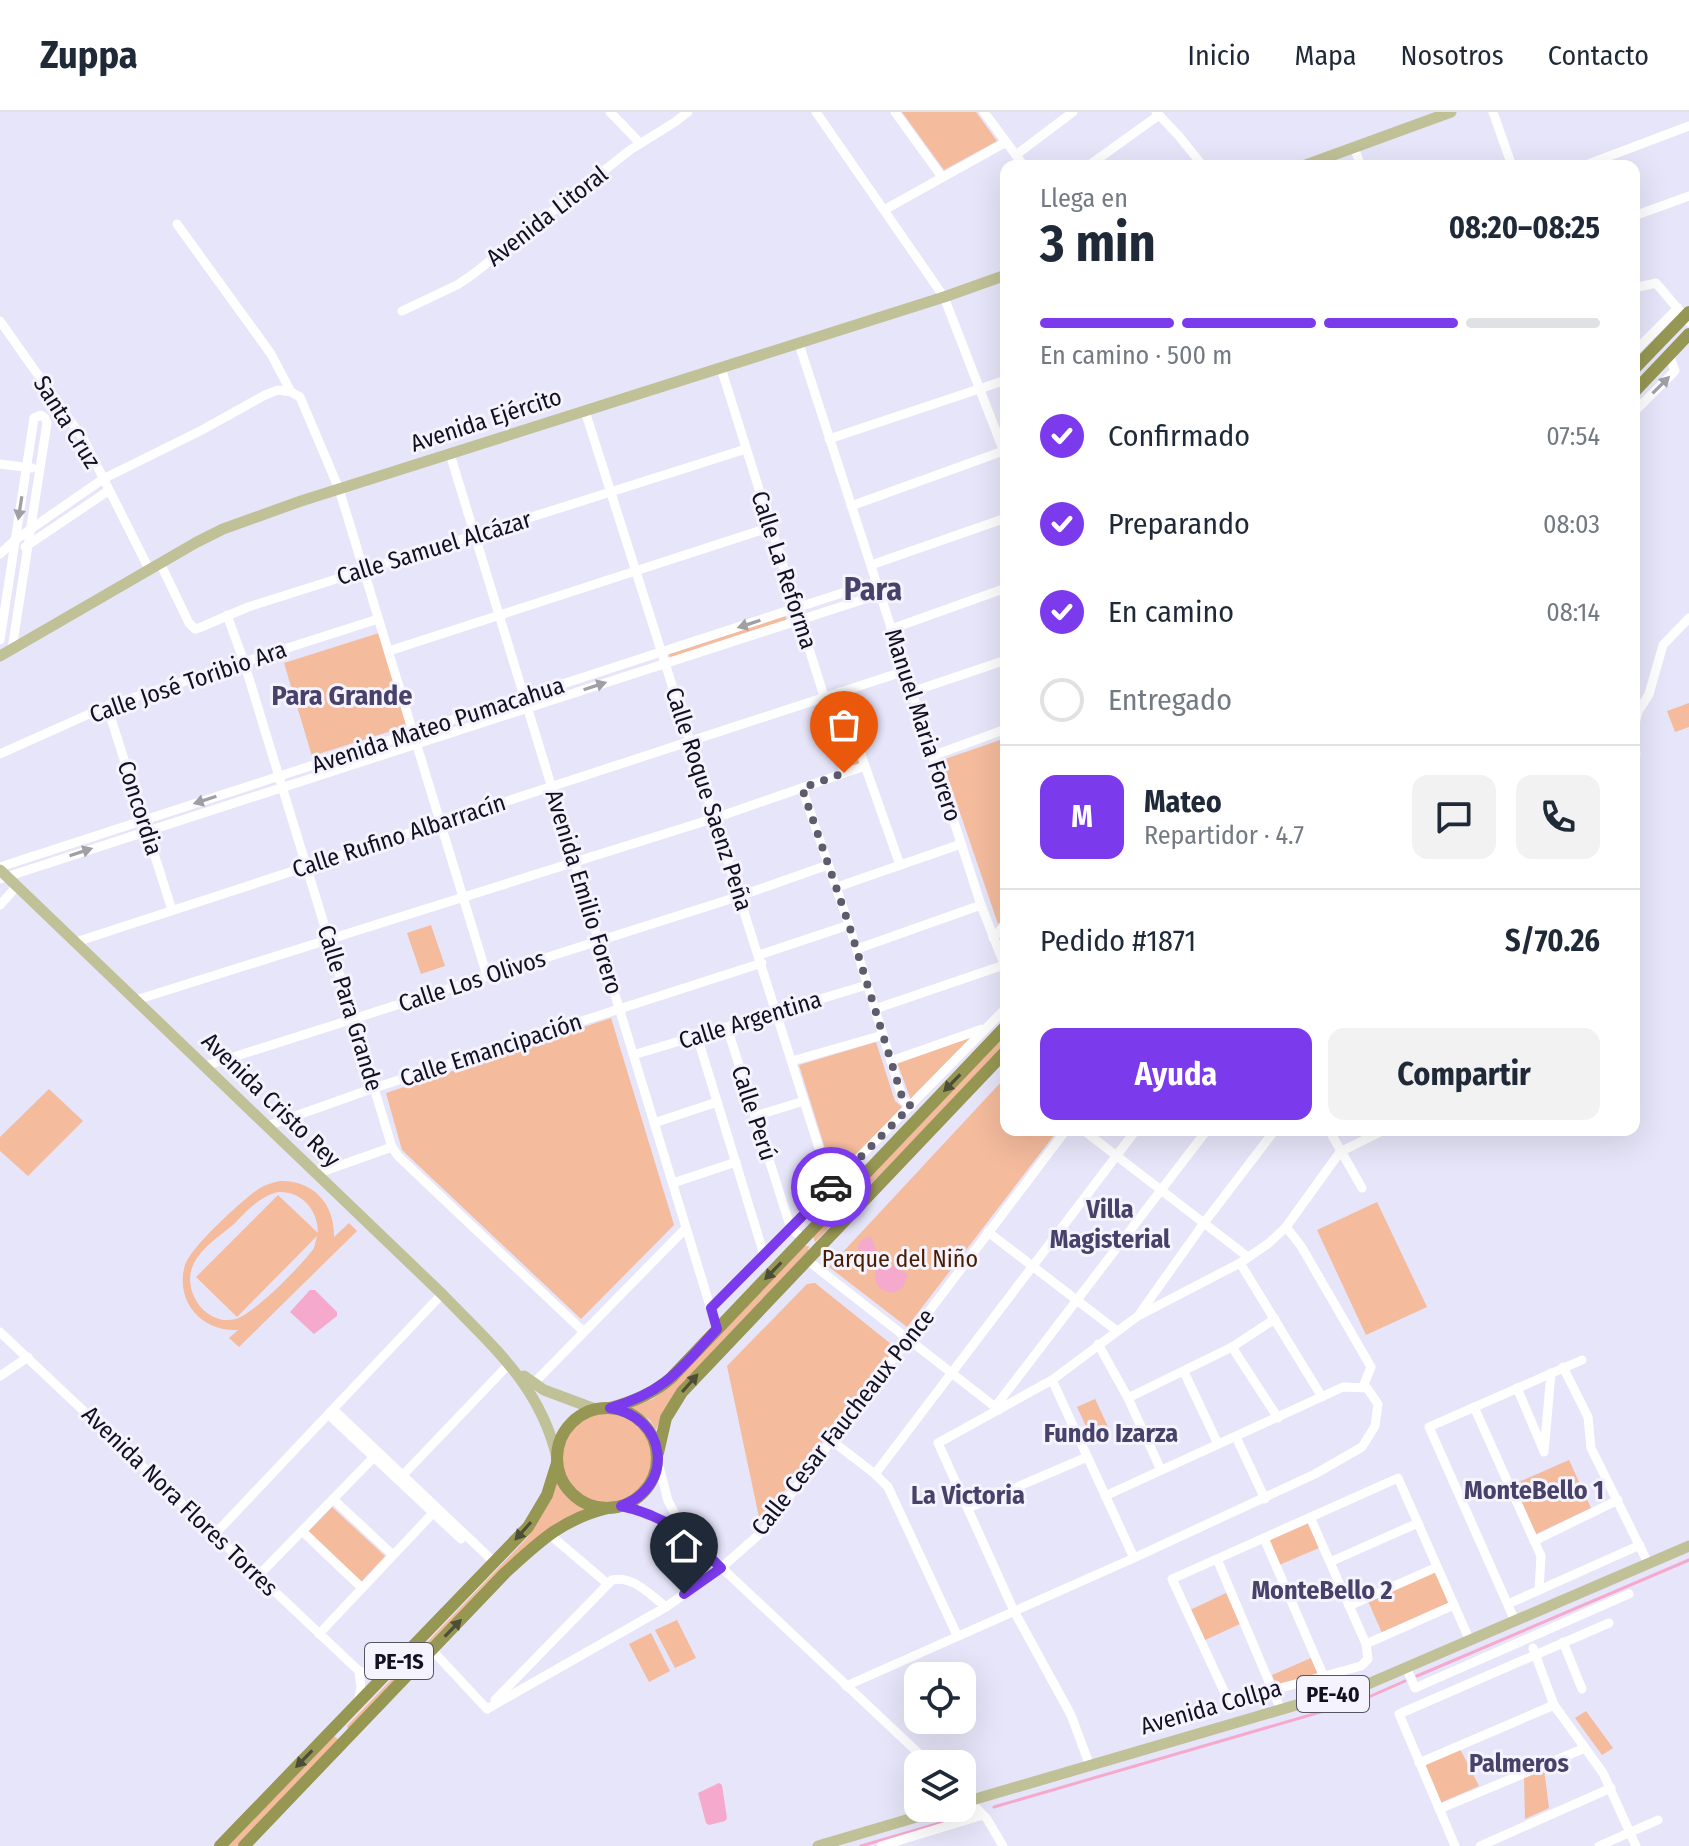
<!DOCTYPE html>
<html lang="es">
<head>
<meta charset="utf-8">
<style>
  :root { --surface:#fff; --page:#f2f2f3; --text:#1f2937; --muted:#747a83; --line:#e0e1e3; --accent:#7c3aed }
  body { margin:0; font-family:"Fira Sans Condensed",sans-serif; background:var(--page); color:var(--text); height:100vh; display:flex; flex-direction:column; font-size:30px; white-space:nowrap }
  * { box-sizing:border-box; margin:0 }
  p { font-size:26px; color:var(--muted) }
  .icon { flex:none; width:44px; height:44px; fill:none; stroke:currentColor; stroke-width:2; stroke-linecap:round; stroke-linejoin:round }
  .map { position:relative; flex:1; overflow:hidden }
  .panel { position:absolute; left:1000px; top:48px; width:640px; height:976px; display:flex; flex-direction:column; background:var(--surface); border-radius:16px; box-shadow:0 8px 32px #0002 }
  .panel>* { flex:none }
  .fabs { position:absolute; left:904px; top:1550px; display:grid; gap:16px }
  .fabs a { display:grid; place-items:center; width:72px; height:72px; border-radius:16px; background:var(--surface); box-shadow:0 8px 32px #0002; font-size:40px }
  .pin { position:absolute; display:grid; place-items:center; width:68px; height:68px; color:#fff; margin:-82px -34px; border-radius:50% 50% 50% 0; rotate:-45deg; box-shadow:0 0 8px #0007 }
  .pin .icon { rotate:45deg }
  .courier { position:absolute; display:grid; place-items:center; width:80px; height:80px; margin:-40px; border:6px solid #7c3aed; border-radius:50%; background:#fff; color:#222; box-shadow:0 2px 10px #0007 }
  .head em { font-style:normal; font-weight:700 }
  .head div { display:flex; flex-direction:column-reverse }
  .head { display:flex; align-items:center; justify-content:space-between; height:136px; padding:0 40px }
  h1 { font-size:52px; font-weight:700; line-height:60px }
  .bar { display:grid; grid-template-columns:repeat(4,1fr); gap:12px 8px; align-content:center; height:96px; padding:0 40px }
  .bar i { height:10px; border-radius:6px; background:var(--line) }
  .bar .current { background:var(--accent) }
  .bar p { grid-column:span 4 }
  .line { display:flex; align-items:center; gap:20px; padding:0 40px; border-top:2px solid var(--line) }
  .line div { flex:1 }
  .round { display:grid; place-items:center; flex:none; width:84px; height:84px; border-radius:16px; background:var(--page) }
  ol { padding:0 40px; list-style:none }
  li { display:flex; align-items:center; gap:24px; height:88px }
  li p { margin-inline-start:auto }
  li .icon { padding:8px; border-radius:50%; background:var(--accent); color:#fff; stroke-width:4 }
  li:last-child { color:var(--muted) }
  li i { width:44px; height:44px; border:4px solid var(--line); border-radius:50% }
  .button { display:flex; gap:16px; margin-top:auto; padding:16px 40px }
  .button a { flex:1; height:92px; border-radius:16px; background:var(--accent); color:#fff; font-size:32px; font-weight:700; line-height:92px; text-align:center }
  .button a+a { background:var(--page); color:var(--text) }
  header { display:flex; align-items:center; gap:48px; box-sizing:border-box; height:112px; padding:0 40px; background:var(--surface); border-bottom:2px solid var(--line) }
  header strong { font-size:38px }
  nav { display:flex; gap:44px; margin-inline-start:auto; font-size:28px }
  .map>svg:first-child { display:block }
</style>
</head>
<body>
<header>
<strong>Zuppa</strong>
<nav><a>Inicio</a><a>Mapa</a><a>Nosotros</a><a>Contacto</a></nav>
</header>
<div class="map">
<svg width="1689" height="1734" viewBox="0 0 1689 1734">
  <rect width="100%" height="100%" fill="#e7e5f9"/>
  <g fill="#f4bb9d" fill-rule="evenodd">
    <path d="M902,0H976L997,29L944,58Z"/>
    <path d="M785,504L787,508L670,546L669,542Z"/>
    <path d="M379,521L407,614L312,644L284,551Z"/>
    <path d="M1689,591V615L1675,620L1667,599Z"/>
    <path d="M838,593L861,651L847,655L831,594Z"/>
    <path d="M1006,626V804L998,812L942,648Z"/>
    <path d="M431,813L445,854L421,862L407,821Z"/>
    <path d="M611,906L674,1113L581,1207L402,1038L386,981Z"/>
    <path d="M1006,920V932L815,1130L813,1124Z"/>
    <path d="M975,921L911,988L897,950Z"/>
    <path d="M876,930L895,989L902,995L838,1062L832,1059L799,953Z"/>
    <path d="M1002,969L1006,971V1018H1058L907,1215L829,1155Z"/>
    <path d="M49,977L83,1009L28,1064L0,1039V1025Z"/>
    <path d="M280,1069C313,1068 335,1092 334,1125L349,1111L357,1119L239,1235L229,1226L238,1218C221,1219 205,1213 194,1200C183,1187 180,1169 185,1153C191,1135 240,1090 257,1078C264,1073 271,1071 280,1069ZM278,1080C302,1079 318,1098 318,1121L278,1083L196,1165L237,1205L317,1124L314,1136C302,1153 255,1201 236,1207C206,1215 180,1178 194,1151C202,1135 221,1123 234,1112C247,1099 260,1084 278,1080Z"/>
    <path d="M1377,1090L1427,1195L1366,1223L1317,1118Z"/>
    <path d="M804,1134H809L808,1139L678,1276L663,1300L656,1318L650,1308L630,1295L653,1287L662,1280Z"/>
    <path d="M815,1171L891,1232L893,1239L760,1410L727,1254L807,1172Z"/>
    <path d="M1095,1287L1110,1319L1092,1327L1077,1295Z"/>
    <circle cx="607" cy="1347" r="46"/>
    <path d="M1569,1348L1591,1396L1536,1422L1514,1372Z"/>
    <path d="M556,1369L572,1388L588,1397L575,1401L557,1411L349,1622L347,1614L527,1426L550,1389Z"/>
    <path d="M332,1395L385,1444L361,1470L308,1420Z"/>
    <path d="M1309,1411L1319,1436L1279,1453L1268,1428Z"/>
    <path d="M1435,1459L1449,1491L1382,1521L1368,1489Z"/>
    <path d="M1226,1481L1240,1512L1203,1529L1190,1498Z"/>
    <path d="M677,1508L696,1546L675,1556L655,1518Z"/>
    <path d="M651,1521L670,1559L649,1570L629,1532Z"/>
    <path d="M1311,1546L1318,1562L1277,1575L1272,1563Z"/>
    <path d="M1586,1599L1613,1636L1602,1643L1575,1606Z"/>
    <path d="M334,1624L339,1628L240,1734H228Z"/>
    <path d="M1460,1637L1479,1674L1440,1691L1424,1652Z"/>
    <path d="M1544,1657L1549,1696L1525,1707L1524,1665Z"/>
  </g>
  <g fill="#f5a9cd">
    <path d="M869,1124L872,1126C884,1163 884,1144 908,1163L903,1175L894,1181C872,1176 876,1171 875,1153L867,1143L858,1138L859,1130Z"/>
    <path d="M310,1178H315L337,1200V1204L314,1222L290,1200Z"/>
    <path d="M719,1671L722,1673L727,1706L725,1709L709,1713L706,1711L698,1681Z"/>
  </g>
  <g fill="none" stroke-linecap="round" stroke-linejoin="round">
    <g stroke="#f5a9cd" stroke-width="3">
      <path d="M1417,1564L1689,1448"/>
      <path d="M994,1695L1362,1588L1405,1569"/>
      <path d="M861,1734L968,1703"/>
    </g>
    <g stroke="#fff" stroke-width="9">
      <path d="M610,0L640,31"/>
      <path d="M816,0L944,185L1006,345"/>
      <path d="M895,0L942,65"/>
      <path d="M984,0L1024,54"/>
      <path d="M1156,0L1178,23L1203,54"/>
      <path d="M1493,0L1512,54"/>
      <path d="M1354,35L1361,54"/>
      <path d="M1016,43L1073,0"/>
      <path d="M1088,54L1159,3"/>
      <path d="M1583,54L1689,14"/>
      <path d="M884,98L1006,30"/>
      <path d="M1634,104L1689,84"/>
      <path d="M177,112L271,242L291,280"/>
      <path d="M1634,176L1656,171L1689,210"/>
      <path d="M402,199L457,173L472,163L630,38L675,10L688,0"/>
      <path d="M0,209L84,328L149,457"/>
      <path d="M799,232L981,793L1006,857"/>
      <path d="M1634,240L1678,196"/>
      <path d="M721,256L822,578L844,661"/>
      <path d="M585,299L831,1074"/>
      <path d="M1634,300L1675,259L1669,242"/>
      <path d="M829,327L1006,268"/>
      <path d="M450,342L717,1217"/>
      <path d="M0,352L32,356"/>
      <path d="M851,394L1006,338"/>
      <path d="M25,435L108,379"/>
      <path d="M0,442L15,428L103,367L202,318L265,283L278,278L291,280L300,285L339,377L487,864"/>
      <path d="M160,451L189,511L195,517L199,516L248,495L746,337"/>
      <path d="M871,453L1006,406"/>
      <path d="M227,503L244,550L392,1035L398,1044L584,1220"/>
      <path d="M891,517L1006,476"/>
      <path d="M0,528L34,306L41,303L45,306L47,311L12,537"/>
      <path d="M389,539L771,415"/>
      <path d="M839,580L900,753"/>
      <path d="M911,580L1006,548"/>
      <path d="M107,594L172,798"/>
      <path d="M1634,615L1638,600L1649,582L1663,533L1689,506"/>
      <path d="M1634,631L1636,642"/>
      <path d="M0,642L107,594L378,507"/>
      <path d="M932,644L1006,617"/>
      <path d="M802,676L849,813L903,988L911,994"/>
      <path d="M0,755L876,470"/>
      <path d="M0,767L880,482"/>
      <path d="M837,775L961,732"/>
      <path d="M0,793L17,774"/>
      <path d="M993,826L1006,812"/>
      <path d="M76,830L905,559"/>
      <path d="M857,837L981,793"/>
      <path d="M759,843L849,813"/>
      <path d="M136,888L715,706L865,654"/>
      <path d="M875,897L1004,853"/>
      <path d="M727,915L791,1117L804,1127"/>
      <path d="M697,924L764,1143"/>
      <path d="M633,943L867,873"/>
      <path d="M792,949L883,923"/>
      <path d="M891,949L982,917"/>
      <path d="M205,954L740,784L828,753"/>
      <path d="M755,1004L804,989"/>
      <path d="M654,1011L717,990"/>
      <path d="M267,1014L374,976L762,851"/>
      <path d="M1083,1018L1248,1145"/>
      <path d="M1329,1018L1362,1076"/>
      <path d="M316,1062L392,1035"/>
      <path d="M673,1071L736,1050"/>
      <path d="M1286,1115L1301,1134L1371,1255L1363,1275"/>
      <path d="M988,1120L1117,1219"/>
      <path d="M807,1148L999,1298"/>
      <path d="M1240,1151L1322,1285"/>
      <path d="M711,1196L1006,896"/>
      <path d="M1138,1204L1240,1151L1269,1131L1286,1115L1340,1040L1384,1018"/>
      <path d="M0,1220L359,1559L385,1565"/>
      <path d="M1098,1232L1128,1286L1161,1358"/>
      <path d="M1232,1235L1278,1306"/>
      <path d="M1563,1255L1588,1305L1591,1336L1648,1451"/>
      <path d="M1184,1260L1218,1332"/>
      <path d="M0,1264L28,1245"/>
      <path d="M1052,1268L1138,1204L1204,1111L1275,1018"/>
      <path d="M534,1271L686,1116"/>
      <path d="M1517,1276L1543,1337"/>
      <path d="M1128,1286L1232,1235L1275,1207"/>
      <path d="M995,1295L1207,1018"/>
      <path d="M1474,1295L1541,1444L1539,1478"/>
      <path d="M334,1298L494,1450"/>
      <path d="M329,1303L461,1427"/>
      <path d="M1236,1325L1265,1387"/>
      <path d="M832,1329L875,1362L888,1375L957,1523"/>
      <path d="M1544,1340L1551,1261"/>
      <path d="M658,1350L668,1389L685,1420"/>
      <path d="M875,1362L1136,1018"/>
      <path d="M403,1363L509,1252"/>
      <path d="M333,1387L393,1443"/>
      <path d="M621,1394L657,1405L687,1423L930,1652"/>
      <path d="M968,1396L1087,1345"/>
      <path d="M1310,1405L1366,1532L1368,1547L1361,1554L1229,1590L1172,1467L1398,1366L1470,1529"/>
      <path d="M302,1419L362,1476"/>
      <path d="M549,1422L608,1472"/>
      <path d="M214,1423L442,1182"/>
      <path d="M1264,1426L1324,1565"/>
      <path d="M1534,1429L1618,1388"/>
      <path d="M1217,1447L1281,1598"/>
      <path d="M1330,1450L1418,1411"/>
      <path d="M258,1464L374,1345"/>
      <path d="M1508,1492L1640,1433"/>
      <path d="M1349,1494L1437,1455"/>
      <path d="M1515,1509L1429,1315L1582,1248"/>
      <path d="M319,1522L433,1401"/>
      <path d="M1563,1530L1582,1577"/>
      <path d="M1366,1532L1454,1493"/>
      <path d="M1533,1536L1554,1593L1603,1661L1636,1734"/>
      <path d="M432,1538L487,1597"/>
      <path d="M1406,1555L1415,1576L1629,1482"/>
      <path d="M846,1574L1134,1446L1315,1362L1362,1335L1375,1314L1378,1292L1367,1276L1343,1275L1105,1384"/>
      <path d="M495,1588L612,1468C633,1463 650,1483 666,1495"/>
      <path d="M358,1591L361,1576L359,1559"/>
      <path d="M487,1597L666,1495L721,1456L763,1419L1066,1018"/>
      <path d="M1419,1651L1554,1593"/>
      <path d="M1090,1654L1071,1603L1014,1499L938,1331L1052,1268L1134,1446"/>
      <path d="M962,1681L987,1707L1003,1734"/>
      <path d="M1439,1697L1585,1636"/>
      <path d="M881,1734L983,1703"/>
      <path d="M1455,1734L1399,1602L1609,1511"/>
      <path d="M1480,1734L1611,1676"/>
      <path d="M1599,1734L1658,1708"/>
    </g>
    <g stroke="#c0c197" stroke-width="11">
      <path d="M1303,54L1451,0"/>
      <path d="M0,544L197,430L223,417L301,389L944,185L1006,163"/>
      <path d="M0,758L442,1182C492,1234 540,1273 557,1346"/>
      <path d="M524,1264L544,1278L595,1297"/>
      <path d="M962,1691L1368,1572L1689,1434"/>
      <path d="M818,1734L947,1696"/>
    </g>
    <g stroke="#969752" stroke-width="12">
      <path d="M1634,257L1689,200"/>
      <path d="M1634,280L1689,222"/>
      <circle cx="607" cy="1346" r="50"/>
      <path d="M610,1296C633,1290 653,1282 671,1266L1006,914"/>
      <path d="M658,1341L666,1306L682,1280L1006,939"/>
      <path d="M220,1734L528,1415L547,1383L557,1351"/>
      <path d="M244,1734L505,1461C539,1430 562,1407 608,1396"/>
    </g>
  </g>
  <defs><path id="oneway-solid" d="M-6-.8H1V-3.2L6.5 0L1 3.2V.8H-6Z" transform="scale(2)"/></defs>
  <g fill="#a19fa6">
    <use href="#oneway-solid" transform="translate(1661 273) rotate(-45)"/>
    <use href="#oneway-solid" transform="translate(20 396) rotate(99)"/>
    <use href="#oneway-solid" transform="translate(749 512) rotate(162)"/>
    <use href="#oneway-solid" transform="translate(595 574) rotate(-18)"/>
    <use href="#oneway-solid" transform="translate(205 688) rotate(162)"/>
    <use href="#oneway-solid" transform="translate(81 740) rotate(-18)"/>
  </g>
  <g fill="#4e4d37">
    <use href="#oneway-solid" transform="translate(952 971) rotate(134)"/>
    <use href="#oneway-solid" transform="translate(773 1159) rotate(134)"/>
    <use href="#oneway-solid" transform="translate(690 1271) rotate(-49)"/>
    <use href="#oneway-solid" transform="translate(523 1419) rotate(132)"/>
    <use href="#oneway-solid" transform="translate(453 1516) rotate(-46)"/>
    <use href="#oneway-solid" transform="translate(304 1647) rotate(134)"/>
  </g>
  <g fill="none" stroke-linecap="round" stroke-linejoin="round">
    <path stroke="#5d5b6d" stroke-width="8" stroke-dasharray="0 14.4" d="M831,1075L911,994L903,988L849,813L802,676L844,661"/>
    <path stroke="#7c3aed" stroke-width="10" d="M684,1482L721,1456C689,1424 667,1404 621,1394C676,1374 667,1305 610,1296C666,1280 680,1257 717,1217L711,1196L831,1075"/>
  </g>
  <g text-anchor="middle" stroke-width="6" stroke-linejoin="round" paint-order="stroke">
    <g fill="#f4f3fe" stroke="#565463" stroke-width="2">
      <rect x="365" y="1531" width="68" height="36" rx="6"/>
      <rect x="1297" y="1564" width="72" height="36" rx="6"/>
    </g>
    <g font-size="22" font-weight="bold" fill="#131021">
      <text x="399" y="1557">PE-1S</text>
      <text x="1333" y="1590">PE-40</text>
    </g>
    <g font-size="24" fill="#131021" stroke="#f4f3fe">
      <text transform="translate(547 104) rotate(-38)" y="8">Avenida Litoral</text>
      <text transform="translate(486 308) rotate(-18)" y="8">Avenida Ejército</text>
      <text transform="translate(67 310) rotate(58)" y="8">Santa Cruz</text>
      <text transform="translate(434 436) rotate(-17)" y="8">Calle Samuel Alcázar</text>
      <text transform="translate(784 458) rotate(72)" y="8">Calle La Reforma</text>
      <text transform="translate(188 570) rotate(-19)" y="8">Calle José Toribio Ara</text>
      <text transform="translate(438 613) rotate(-18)" y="8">Avenida Mateo Pumacahua</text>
      <text transform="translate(923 613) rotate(72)" y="8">Manuel Maria Forero</text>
      <text transform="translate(709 687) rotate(72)" y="8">Calle Roque Saenz Peña</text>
      <text transform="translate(140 696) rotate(72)" y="8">Concordia</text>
      <text transform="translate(399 724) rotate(-18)" y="8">Calle Rufino Albarracín</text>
      <text transform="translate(584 780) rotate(73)" y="8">Avenida Emilio Forero</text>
      <text transform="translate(472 869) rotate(-18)" y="8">Calle Los Olivos</text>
      <text transform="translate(350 896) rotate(73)" y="8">Calle Para Grande</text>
      <text transform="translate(750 908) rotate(-17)" y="8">Calle Argentina</text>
      <text transform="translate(491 938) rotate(-18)" y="8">Calle Emancipación</text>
      <text transform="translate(271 988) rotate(44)" y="8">Avenida Cristo Rey</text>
      <text transform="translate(754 1001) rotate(72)" y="8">Calle Perú</text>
      <text transform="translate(843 1310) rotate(-52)" y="8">Calle Cesar Faucheaux Ponce</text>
      <text transform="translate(180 1389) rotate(44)" y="8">Avenida Nora Flores Torres</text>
      <text transform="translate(1211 1595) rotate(-16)" y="8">Avenida Collpa</text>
    </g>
    <g font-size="24" fill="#491d00" stroke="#f4f3fe">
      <text x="900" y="1155">Parque del Niño</text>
    </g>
    <g font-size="26" font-weight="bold" fill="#48426b" stroke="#f4f3fe">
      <text x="1110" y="1106">Villa<tspan x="1110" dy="30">Magisterial</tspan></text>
      <text x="1111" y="1330">Fundo Izarza</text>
      <text x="1534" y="1387">MonteBello 1</text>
      <text x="968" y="1392">La Victoria</text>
      <text x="1322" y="1487">MonteBello 2</text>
      <text x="1519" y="1660">Palmeros</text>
    </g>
    <g font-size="28" font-weight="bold" fill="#48426b" stroke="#f4f3fe">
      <text x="342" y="593">Para Grande</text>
    </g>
    <g font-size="32" font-weight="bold" fill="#48426b" stroke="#f4f3fe">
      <text x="873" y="488">Para</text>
    </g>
  </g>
</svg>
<div class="fabs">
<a><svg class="icon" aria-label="locate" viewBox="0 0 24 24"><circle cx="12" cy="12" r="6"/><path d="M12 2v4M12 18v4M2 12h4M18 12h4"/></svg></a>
<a><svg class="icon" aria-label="layers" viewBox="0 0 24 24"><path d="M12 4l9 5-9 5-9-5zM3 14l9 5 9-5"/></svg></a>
</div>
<div class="pin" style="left:844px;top:661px;background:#ea580c"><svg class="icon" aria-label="bag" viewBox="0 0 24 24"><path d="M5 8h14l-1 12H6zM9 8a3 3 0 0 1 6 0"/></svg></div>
<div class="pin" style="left:684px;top:1482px;background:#1f2937"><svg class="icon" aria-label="home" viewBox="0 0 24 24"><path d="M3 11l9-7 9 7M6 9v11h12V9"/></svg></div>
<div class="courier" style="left:831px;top:1075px"><svg class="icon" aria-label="car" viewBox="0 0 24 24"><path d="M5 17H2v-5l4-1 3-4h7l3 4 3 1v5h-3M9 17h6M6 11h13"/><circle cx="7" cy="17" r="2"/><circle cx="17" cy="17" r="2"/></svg></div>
<section class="panel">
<div class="head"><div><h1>3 min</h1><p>Llega en</p></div><em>08:20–08:25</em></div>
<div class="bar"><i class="current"></i><i class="current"></i><i class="current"></i><i></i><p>En camino · 500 m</p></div>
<ol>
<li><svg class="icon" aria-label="check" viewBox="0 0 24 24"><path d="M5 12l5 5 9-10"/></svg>Confirmado<p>07:54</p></li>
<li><svg class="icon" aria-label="check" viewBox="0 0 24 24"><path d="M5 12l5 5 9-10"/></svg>Preparando<p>08:03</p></li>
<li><svg class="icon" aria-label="check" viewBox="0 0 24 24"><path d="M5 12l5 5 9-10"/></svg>En camino<p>08:14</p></li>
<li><i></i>Entregado</li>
</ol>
<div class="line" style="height:144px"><b class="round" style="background:var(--accent);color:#fff">M</b><div><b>Mateo</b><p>Repartidor · 4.7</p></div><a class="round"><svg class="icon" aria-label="chat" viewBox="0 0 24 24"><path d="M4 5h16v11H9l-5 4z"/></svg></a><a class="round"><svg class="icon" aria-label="phone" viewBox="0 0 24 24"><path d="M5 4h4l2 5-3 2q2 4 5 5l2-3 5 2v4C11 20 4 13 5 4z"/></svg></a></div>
<div class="line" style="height:104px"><div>Pedido #1871</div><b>S/70.26</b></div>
<div class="button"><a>Ayuda</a><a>Compartir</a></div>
</section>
</div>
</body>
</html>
